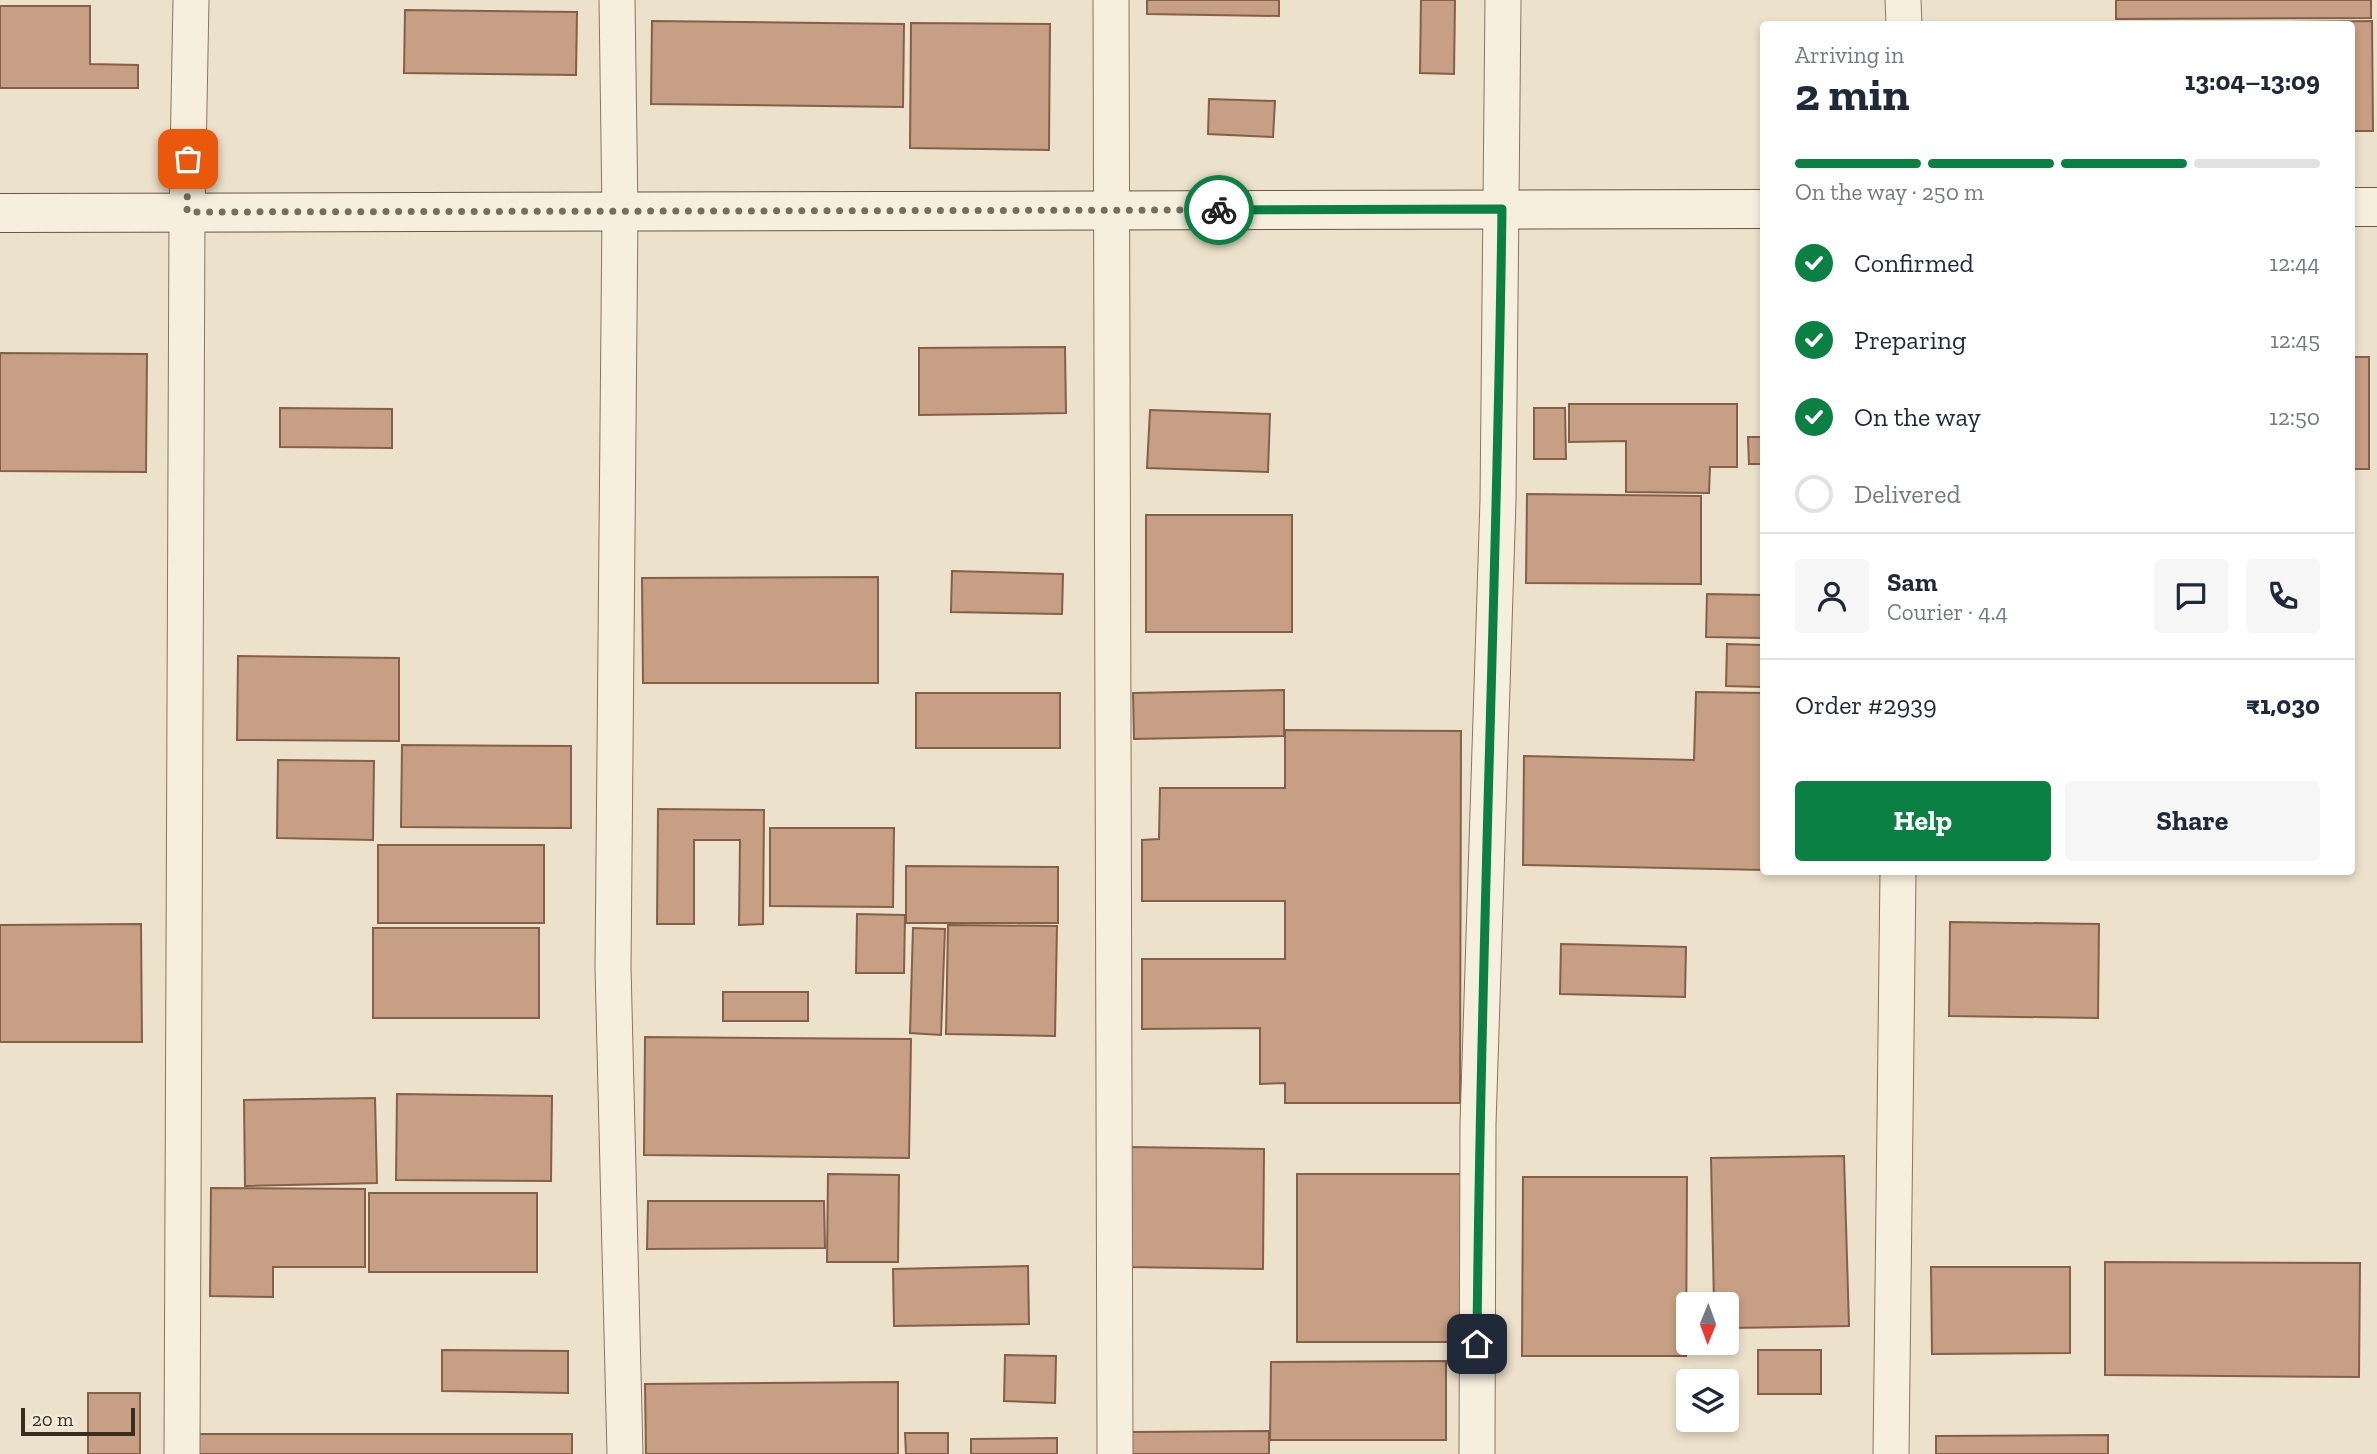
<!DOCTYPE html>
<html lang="en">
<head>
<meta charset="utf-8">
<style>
  :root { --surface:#fff; --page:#f6f6f7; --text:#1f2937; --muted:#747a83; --line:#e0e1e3; --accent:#0b8043 }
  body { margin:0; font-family:"Zilla Slab",serif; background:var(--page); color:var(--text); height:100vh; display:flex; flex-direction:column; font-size:26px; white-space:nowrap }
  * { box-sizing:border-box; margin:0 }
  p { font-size:23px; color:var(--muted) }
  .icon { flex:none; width:38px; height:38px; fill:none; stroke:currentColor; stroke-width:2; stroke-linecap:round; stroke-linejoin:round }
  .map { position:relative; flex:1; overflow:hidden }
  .sheet { position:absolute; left:1760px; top:21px; width:595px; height:854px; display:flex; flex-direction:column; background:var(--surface); border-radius:7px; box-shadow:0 4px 10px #0003 }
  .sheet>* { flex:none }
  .needle { width:46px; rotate:181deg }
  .buttons { position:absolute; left:1676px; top:1292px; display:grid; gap:14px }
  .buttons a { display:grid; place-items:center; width:63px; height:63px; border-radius:7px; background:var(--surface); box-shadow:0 4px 10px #0003; font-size:35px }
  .scale { position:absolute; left:21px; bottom:18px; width:114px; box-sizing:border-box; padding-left:7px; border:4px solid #392d22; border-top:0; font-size:19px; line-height:24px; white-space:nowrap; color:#392d22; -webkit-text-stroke:5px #f4ecda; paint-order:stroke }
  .pin { position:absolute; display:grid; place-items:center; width:60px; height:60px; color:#fff; margin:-30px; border-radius:14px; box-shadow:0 4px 10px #0006 }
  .courier { position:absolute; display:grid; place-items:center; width:70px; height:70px; margin:-35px; border:5px solid #0b8043; border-radius:50%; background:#fff; color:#222; box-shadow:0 2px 9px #0007 }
  .summary em { font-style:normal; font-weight:800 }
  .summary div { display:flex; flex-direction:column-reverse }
  .summary { display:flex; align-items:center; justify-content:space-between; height:119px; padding:0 35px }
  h1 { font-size:46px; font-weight:800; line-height:52px }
  .bar { display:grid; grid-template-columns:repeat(4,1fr); gap:10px 7px; align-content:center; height:84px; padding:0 35px }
  .bar i { height:9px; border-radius:5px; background:var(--line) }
  .bar .current { background:var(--accent) }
  .bar p { grid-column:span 4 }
  .line { display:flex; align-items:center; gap:18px; padding:0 35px; border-top:2px solid var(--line) }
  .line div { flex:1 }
  .round { display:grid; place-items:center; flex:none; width:74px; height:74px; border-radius:7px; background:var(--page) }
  ol { padding:0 35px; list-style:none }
  li { display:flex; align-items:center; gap:21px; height:77px }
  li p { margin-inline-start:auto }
  li .icon { padding:7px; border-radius:50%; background:var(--accent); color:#fff; stroke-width:4 }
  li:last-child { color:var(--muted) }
  li i { width:38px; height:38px; border:4px solid var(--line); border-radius:50% }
  .button { display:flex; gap:14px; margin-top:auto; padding:14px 35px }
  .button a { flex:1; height:80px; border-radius:7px; background:var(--accent); color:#fff; font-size:28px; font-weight:800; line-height:80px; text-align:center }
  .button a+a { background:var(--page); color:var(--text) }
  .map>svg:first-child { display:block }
</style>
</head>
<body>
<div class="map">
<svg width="2377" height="1454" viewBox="0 0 2377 1454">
  <rect width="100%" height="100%" fill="#ece1cb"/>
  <g fill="#c79f84" stroke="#855f48" stroke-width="2">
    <path d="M1147,0H1279V16L1147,14Z"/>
    <path d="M1421,0H1455L1454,74L1420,73Z"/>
    <path d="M2116,0H2371V18L2116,19Z"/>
    <path d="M0,6H90V64L138,65V88H0Z"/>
    <path d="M405,10L577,12L576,75L404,73Z"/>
    <path d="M652,21L904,24L903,107L651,104Z"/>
    <path d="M2372,21L2373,131H2352V24H2115Z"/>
    <path d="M911,23L1050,24L1049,150L910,148Z"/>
    <path d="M1209,99L1275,101L1273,137L1208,134Z"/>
    <path d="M1065,347L1066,413L919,415V348Z"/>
    <path d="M0,353L147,354L146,472L0,471Z"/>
    <rect x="2352" y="357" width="17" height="112"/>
    <path d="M1569,404H1737V467H1710L1709,493L1626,492V441L1569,442Z"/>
    <path d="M280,408L392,409V448L280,447Z"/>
    <path d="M1534,408H1565L1566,459H1534Z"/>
    <path d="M1150,410L1270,414L1268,472L1147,468Z"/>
    <path d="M1748,437H1764V464H1749Z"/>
    <path d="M1527,494L1701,496V584L1526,583Z"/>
    <rect x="1146" y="515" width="146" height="117"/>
    <path d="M952,571L1063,574L1062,614L951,612Z"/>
    <path d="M878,577V683H643L642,578Z"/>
    <path d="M1707,594L1764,595V638L1706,637Z"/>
    <path d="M1727,644L1762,645V687L1726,686Z"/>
    <path d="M238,656L399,658V741L237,740Z"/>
    <path d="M1284,690V736L1134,739L1133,693Z"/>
    <path d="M1696,692L1764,693V870L1523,865L1524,756L1694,760Z"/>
    <rect x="916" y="693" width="144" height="55"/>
    <path d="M1285,730L1461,731L1460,1103H1285V1083L1260,1084V1028L1142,1029V959H1285V901H1142V840L1159,839L1160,788H1285Z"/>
    <path d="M402,745L571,746V828L401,827Z"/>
    <path d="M278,760L374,761L373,840L277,838Z"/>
    <path d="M658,809L764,810L763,924L739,925L740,840H694V924H657Z"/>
    <path d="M770,828H894L893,907L770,906Z"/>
    <rect x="378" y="845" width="166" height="78"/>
    <path d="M906,866L1058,867V923H906Z"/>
    <path d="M857,914L905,915L904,973H856Z"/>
    <path d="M1950,922L2099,924L2098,1018L1949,1016Z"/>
    <path d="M141,924L142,1042H0V925Z"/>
    <path d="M948,925L1057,926L1055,1036L946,1034Z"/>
    <rect x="373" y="928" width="166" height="90"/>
    <path d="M913,928L945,929L941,1035L910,1033Z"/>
    <path d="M1561,944L1686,947L1685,997L1560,994Z"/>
    <rect x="723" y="992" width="85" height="29"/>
    <path d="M645,1037L911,1039L909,1158L644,1155Z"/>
    <path d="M397,1094L552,1096L551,1181L396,1180Z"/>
    <path d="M375,1098L377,1183L245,1186L244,1100Z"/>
    <path d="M1128,1147L1264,1149L1263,1269L1127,1267Z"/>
    <path d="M1844,1156L1849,1326L1727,1328V1304H1714L1711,1158Z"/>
    <path d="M828,1174L899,1175L898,1262H827Z"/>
    <rect x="1297" y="1174" width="170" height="168"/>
    <path d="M1523,1177H1687L1686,1356H1522Z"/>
    <path d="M211,1188L365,1189V1267H273V1297L210,1296Z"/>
    <rect x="369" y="1193" width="168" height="79"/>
    <path d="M648,1201H824L825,1248L647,1249Z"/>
    <path d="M2105,1262L2360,1263L2359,1377L2105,1375Z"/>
    <path d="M1028,1266L1029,1324L894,1326L893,1269Z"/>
    <path d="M1931,1267H2070V1353L1932,1354Z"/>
    <path d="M442,1350L568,1351V1393L442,1391Z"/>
    <rect x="1758" y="1350" width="63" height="44"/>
    <path d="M1005,1355L1056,1356L1055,1403L1004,1401Z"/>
    <path d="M1446,1361V1440H1270L1271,1362Z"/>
    <path d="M898,1382V1454H646L645,1384Z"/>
    <rect x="88" y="1393" width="52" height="61"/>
    <path d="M1269,1431V1454H1131L1132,1432Z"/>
    <path d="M905,1433H948V1454H906Z"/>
    <rect x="188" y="1434" width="384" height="20"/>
    <path d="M2108,1435V1454H1936V1436Z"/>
    <path d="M1057,1438V1454H971V1439Z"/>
  </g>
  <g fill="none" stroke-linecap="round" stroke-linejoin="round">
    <g stroke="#877560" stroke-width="37">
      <g id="street">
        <path d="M617,0L620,212L613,967L625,1454"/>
        <path d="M1111,0L1115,1454"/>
        <path d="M1903,0L1904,24"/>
        <path d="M182,1454L187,212L191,0"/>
        <path d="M1477,1454L1478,1124L1498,500L1503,0"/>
        <path d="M1891,1454L1898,872"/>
      </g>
    </g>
    <g stroke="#695643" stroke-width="40">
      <g id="secondary">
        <path d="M2352,207H2377"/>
        <path d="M0,213L1764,209"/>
      </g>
    </g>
    <use href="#street" stroke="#f7efde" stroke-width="35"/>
    <use href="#secondary" stroke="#f7efde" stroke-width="38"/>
  </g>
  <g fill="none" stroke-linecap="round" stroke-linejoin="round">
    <path stroke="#786c5d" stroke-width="7" stroke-dasharray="0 12.6" d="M188,159L187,212L1219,210"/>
    <path stroke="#0b8043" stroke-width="9" d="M1219,210L1502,209C1497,588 1480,966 1477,1344"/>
  </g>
</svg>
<div class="buttons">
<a><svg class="needle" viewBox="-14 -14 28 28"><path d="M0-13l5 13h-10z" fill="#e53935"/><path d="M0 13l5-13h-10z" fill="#747a83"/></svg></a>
<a><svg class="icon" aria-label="layers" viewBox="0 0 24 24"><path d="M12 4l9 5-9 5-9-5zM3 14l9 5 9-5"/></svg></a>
</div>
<div class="scale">20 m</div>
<div class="pin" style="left:188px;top:159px;background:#ea580c"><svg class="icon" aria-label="bag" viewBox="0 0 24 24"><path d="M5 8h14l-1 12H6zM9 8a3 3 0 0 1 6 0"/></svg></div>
<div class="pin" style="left:1477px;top:1344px;background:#1f2937"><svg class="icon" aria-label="home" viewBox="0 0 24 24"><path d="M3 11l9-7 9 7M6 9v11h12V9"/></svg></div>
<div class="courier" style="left:1219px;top:210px"><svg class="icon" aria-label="bike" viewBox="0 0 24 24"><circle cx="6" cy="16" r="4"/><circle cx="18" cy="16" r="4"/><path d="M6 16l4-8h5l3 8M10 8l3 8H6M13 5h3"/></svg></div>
<section class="sheet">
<div class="summary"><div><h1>2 min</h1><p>Arriving in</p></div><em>13:04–13:09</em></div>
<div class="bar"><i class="current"></i><i class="current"></i><i class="current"></i><i></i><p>On the way · 250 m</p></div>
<ol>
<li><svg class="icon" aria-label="check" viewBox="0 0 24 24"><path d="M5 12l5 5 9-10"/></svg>Confirmed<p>12:44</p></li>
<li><svg class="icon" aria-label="check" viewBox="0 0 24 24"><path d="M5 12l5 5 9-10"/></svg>Preparing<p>12:45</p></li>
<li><svg class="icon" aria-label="check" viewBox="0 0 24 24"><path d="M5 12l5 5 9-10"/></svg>On the way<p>12:50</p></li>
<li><i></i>Delivered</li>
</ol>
<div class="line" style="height:126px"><a class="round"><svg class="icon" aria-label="person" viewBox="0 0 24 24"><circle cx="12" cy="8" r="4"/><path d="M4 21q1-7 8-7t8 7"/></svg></a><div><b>Sam</b><p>Courier · 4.4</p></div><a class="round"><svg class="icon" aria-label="chat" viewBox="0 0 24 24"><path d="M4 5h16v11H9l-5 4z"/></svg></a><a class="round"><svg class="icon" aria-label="phone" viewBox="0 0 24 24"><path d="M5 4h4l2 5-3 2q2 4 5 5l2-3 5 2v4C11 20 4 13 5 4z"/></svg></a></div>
<div class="line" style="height:91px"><div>Order #2939</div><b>₹1,030</b></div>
<div class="button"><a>Help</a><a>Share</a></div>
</section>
</div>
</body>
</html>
